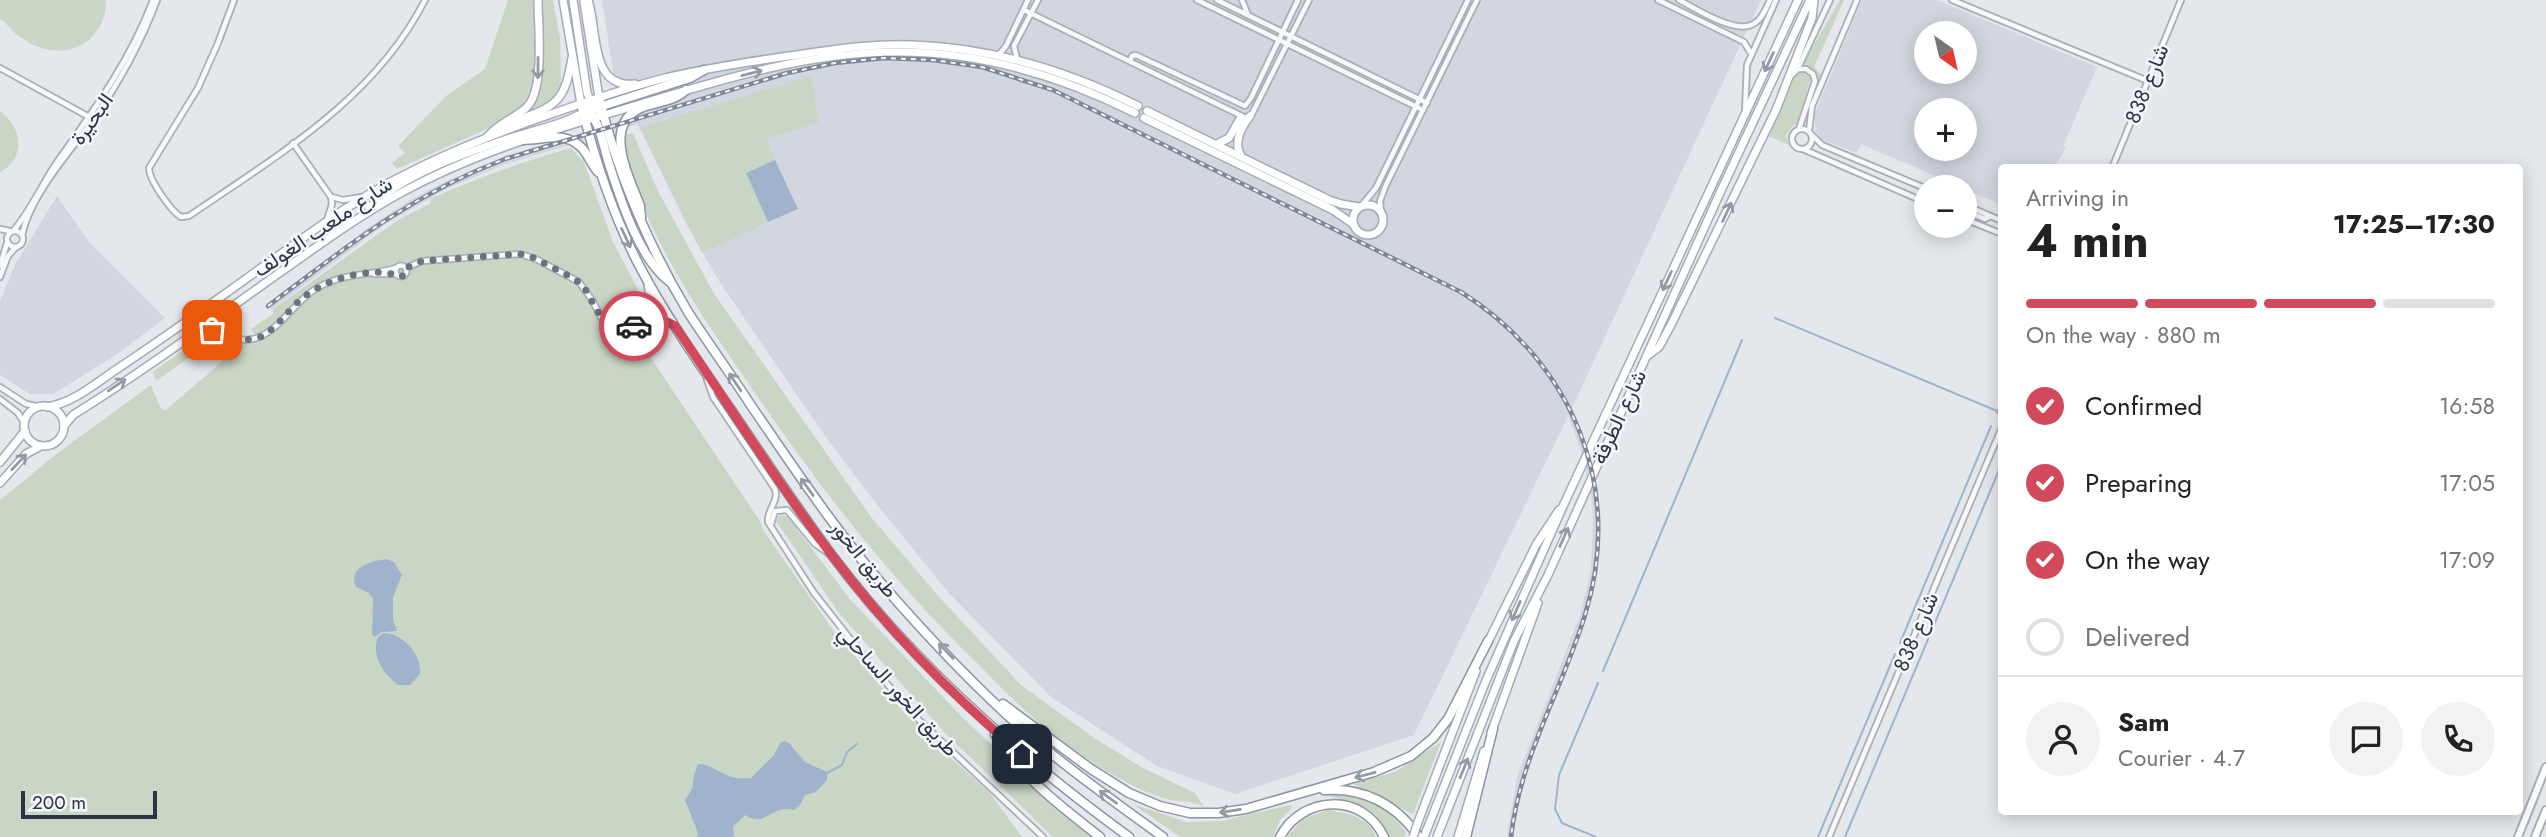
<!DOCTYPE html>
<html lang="en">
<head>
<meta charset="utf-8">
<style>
  :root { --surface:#fff; --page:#f2f2f2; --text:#222; --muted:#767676; --line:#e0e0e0; --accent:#d1495b }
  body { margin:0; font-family:Jost,Vazirmatn,sans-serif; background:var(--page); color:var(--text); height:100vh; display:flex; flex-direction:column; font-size:26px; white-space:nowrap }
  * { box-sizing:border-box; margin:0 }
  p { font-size:23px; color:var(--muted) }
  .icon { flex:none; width:38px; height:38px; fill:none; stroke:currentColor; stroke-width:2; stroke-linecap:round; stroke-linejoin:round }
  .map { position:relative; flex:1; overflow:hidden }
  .panel { position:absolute; left:1998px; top:164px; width:525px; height:651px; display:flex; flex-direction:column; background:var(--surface); border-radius:7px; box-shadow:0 4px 18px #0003 }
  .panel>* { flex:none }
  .needle { width:46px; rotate:146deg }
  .tools { position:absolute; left:1914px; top:21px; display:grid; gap:14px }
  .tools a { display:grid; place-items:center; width:63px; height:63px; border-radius:50%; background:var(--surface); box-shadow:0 4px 18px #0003; font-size:35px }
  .scale { position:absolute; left:21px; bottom:18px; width:136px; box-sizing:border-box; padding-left:7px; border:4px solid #2b3445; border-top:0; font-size:19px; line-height:24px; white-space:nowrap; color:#2b3445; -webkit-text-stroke:5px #f4f6f9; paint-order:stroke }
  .pin { position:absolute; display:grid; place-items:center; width:60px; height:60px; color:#fff; margin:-30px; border-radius:14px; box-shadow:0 4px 10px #0006 }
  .courier { position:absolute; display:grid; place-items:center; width:70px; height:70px; margin:-35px; border:5px solid #d1495b; border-radius:50%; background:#fff; color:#222; box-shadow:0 2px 9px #0007 }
  .headline em { font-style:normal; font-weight:700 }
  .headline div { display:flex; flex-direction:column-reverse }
  .headline { display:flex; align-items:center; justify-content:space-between; height:119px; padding:0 28px }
  h1 { font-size:46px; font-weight:700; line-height:52px }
  .bar { display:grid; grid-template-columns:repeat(4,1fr); gap:10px 7px; align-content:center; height:84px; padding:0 28px }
  .bar i { height:9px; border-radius:5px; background:var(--line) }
  .bar .active { background:var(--accent) }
  .bar p { grid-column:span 4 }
  .line { display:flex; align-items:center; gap:18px; padding:0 28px; border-top:2px solid var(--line) }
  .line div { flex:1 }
  .round { display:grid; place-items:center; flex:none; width:74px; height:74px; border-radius:37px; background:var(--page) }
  ol { padding:0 28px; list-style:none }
  li { display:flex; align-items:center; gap:21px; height:77px }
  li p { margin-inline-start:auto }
  li .icon { padding:7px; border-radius:50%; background:var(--accent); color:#fff; stroke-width:4 }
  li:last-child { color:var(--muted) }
  li i { width:38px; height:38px; border:4px solid var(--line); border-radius:50% }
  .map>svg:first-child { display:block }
</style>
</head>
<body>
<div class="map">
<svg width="2546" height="837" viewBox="0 0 2546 837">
  <rect width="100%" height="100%" fill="#e4e7ec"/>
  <g fill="#d2d6de" fill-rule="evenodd">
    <path d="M602,0H1761L1572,408L1582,431L1595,477L1600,524L1597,571L1587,617L1528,765L1518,807L1513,837H1507L1517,777L1580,615L1591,570L1593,524L1592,501L1583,456L1568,416L1414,735L1235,794L1157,766L1051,697L947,591L871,497L825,436L719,281L684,220L638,124L506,164L448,188L384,225L271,310L267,304L365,230L410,200L445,182L504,157L635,118L614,78Z"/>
    <path d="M1862,0H1937L2097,67L2063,146L2066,148L2054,168H2002V205L1965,189V187H1960L1861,144L1857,153L1822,140L1816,132L1814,115ZM1927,33H1965V72H1927ZM1927,110H1965V149H1927Z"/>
    <path d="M57,196L89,242L165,318L117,354L53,394H30L0,375V301L15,265Z"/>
  </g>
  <g fill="#c9d6c5">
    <path d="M0,0H106C106,16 101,29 89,40C66,58 37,51 16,34C10,29 7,23 0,19Z"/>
    <path d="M508,0H553L560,39L561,86L550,101L397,169L392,163L405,153L398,146L446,96L485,69Z"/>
    <path d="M1840,0H1844L1814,67L1823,76L1816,93C1816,79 1820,72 1803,63Z"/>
    <path d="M1801,71L1807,72L1811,77L1798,123L1793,126L1786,135L1789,145L1769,136L1796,74Z"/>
    <path d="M811,76L819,122L766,139L775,160L746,173L768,222L702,253L640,128Z"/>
    <path d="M0,111C22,127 27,158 0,172Z"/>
    <path d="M633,133L657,189L713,292L871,517L941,599L1021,685L1094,738L1143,768L1195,793L1204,807C1191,799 1177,803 1163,798C1126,786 1089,761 1058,738C1030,717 1004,691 980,666C892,581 817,485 749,384C697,309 639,227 622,136Z"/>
    <path d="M571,148L584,162L613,242L645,303C646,315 636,319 629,325L760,521L763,530L838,637L900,708L943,751L990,793L1022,837H0V500L59,452L151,385L160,407L165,411L240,346L242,338L255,335L251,329L274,313L272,310L398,220L431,203L430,199C476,178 522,162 571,148Z"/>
    <path d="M210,334L220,336L156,381L153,373L154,371L202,337Z"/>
    <path d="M780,515L788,517L849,598L962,717L1071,820L1091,837H1053L944,732L839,613L776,521Z"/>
    <path d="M1441,742L1413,814L1353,784L1397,771Z"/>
    <path d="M1345,794C1378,802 1385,806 1406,832L1404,837H1389C1377,804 1354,802 1323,795Z"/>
    <path d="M1133,804L1186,822L1221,821L1291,805L1292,808L1280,820L1273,837H1180Z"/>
    <path d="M1328,810C1346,813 1369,817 1376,837H1287L1303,819Z"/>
  </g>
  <g fill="#9fb4cc">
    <path d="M775,160L798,209L768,222L746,173Z"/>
    <path d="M387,559L394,562L402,575L393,597V619L397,631L382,632L375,637L372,634L373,599L369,593L356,587C348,567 370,561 387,559Z"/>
    <path d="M384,633C404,634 421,654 420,674L410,685H398C383,673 371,656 378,637Z"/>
    <path d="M784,741L789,743L805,762L827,772V780L816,792L805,795L800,805L794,810C770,804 766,829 745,815L733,827L734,837H697L698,833L685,800L692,789L694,775L698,764C719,765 722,781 751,778L774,755L780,743Z"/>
  </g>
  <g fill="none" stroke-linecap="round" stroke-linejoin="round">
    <g stroke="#9fb4cc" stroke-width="2">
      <path d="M1775,318L1997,411"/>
      <path d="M1997,413L2002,400"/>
      <path d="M1900,643L1991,426"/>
      <path d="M1603,671L1742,340"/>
      <path d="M827,773L842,765L847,752L857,744"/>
      <path d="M1596,837L1562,823L1555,809L1559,775L1598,683"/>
      <path d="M1818,837L1895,654"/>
      <path d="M1845,837L2002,463"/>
    </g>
    <g stroke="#a9aeb7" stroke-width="8">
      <g id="street">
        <path d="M234,0L218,43L198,88L149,168C149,180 171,211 181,217L189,216C278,155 375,99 425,0"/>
        <path d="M1197,0L1423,110"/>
        <path d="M1217,0L1427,103"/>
        <path d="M1242,0L1248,15"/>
        <path d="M1658,0L1744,42L1750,52"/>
        <path d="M1679,0C1697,9 1737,36 1755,23C1763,18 1766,8 1770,0"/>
        <path d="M1952,0L2148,81"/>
        <path d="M1024,10L1246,118L1252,114L1309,0"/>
        <path d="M998,56L1006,46L1028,0"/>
        <path d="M1017,59L1014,46L1038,0"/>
        <path d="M1130,61L1132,56L1136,55L1245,106L1251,98L1298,0"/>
        <path d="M0,68L91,118"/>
        <path d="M1798,68L1830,0"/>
        <path d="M1792,75L1798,69H1806L1813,74L1815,81L1799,129"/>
        <path d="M1745,112L1747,65L1776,0"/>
        <circle cx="1802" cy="139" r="10"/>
        <path d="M1809,131L1812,106L1857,0"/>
        <path d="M1812,135L1822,145L1927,189"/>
        <path d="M293,143L331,197L332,204L327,220"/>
        <path d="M1803,149L1927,203"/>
        <path d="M2112,168L2181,0"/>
        <path d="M332,197L343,200L361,197"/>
        <path d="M1362,205L1376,188L1468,0"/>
        <path d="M1965,205L2002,221"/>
        <path d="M1965,211L1985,219L1990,216"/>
        <path d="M1381,213L1380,201L1386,185L1477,0"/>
        <path d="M1965,219L2002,234"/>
        <path d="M0,229L10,231"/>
        <path d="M14,230C31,210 42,184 57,162C94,110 130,61 153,0"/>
        <circle cx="15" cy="239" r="8"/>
        <path d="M22,235C31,194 69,153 93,120C119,83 141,43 157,0"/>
        <circle cx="401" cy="271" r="5.5"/>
        <path d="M0,266L7,243"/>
        <path d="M406,268L422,261L520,254L536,259L579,282L592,300L609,332"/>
        <path d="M374,274H396"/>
        <path d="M0,277L8,256L16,247"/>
        <path d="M647,318L662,319L671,324"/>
        <path d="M200,331C221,329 235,343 253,339C279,333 294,301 317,288C345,272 369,276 396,268"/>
        <circle cx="611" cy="338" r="5.5"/>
        <path d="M230,334L227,320L231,309"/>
        <path d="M616,334C628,330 651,322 651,305C650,297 646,290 647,281"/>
        <path d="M707,380L713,397L775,489C779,502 767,509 768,522L814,593L873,668L920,721L1043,837"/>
        <path d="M0,387L26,404L42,407"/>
        <path d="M0,399L18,413L24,423"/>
        <path d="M771,524L775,511L787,510L815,544L828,553"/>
        <path d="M1829,837L2002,427"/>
      </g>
    </g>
    <g stroke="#a9aeb7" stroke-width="10">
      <g id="secondary">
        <path d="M2518,837L2546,767"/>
        <path d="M2535,837L2546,810"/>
      </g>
    </g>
    <g stroke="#a3abb8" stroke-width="10">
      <g id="primary">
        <path d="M563,0L581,104"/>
        <path d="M573,0L587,93L593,106L603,115"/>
        <path d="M588,0C598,29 589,89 635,84"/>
        <path d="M584,2L599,98"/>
        <path d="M1147,111L1329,200L1341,204L1359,207"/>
        <path d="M1144,118L1333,210L1353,224"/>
        <path d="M504,130C511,122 519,119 528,116C562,105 566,91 572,58"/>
        <path d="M487,137C500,122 514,119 527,107C545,89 538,26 538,0"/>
        <path d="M1217,144L1229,138L1241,117"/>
        <path d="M1241,156C1233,142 1241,128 1250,116"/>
        <circle cx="1368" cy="220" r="15"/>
        <path d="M369,208C402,175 463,154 507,139C532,130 585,121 599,99"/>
        <path d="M1647,356L1659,347L1672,323L1776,110L1812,18L1814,0"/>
        <circle cx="44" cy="426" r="20"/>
        <path d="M47,407C74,403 97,382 120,367C188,322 253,273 320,226C385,179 459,147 534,120C577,105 621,89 665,78C706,68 747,62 789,56C831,50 872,43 914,45C992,48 1068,71 1138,106"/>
        <path d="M64,426L73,415C142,372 209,323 275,276C315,248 354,219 397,195C465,157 539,134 614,112C704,85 798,53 893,52C977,51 1061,76 1135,113"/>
        <path d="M0,462L25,431"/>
        <path d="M0,483L26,454L41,446"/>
        <path d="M1487,644L1536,545L1559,510"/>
        <path d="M1491,733L1538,603"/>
        <path d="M1418,822L1476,671"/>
        <path d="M1424,837L1485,683L1564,504L1798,0"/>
        <path d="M1437,837L1514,641L1548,575L1719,195L1810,0"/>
        <path d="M1458,837L1484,751"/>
      </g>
    </g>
    <g stroke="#8b94a3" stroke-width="11">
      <g id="highway">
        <path d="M599,98C618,174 648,245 688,312C708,343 730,373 750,404C796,471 841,539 895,599C940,650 989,701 1041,745C1080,778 1122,807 1163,837"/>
        <path d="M581,104C595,160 613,216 640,267C669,322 706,373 740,423C770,467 799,511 831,554C913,664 1018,756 1129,837"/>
        <path d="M581,104C600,115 603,147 610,167C621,201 640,260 670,282"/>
        <path d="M599,107L690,78L704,70"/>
        <path d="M523,140C544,140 564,130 582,148C588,155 592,165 598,172"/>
        <path d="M641,217L640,206C629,176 599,121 646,106C659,102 676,100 686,90"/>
        <path d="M1003,704L1091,769L1129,793L1160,806L1190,813H1218L1246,809L1374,772L1411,756L1433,738L1448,719L1488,641"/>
        <path d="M995,734C1019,775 1063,808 1100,837"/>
        <path d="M1324,790C1363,787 1396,804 1419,837"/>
        <path d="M1280,837C1302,795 1363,792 1384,837"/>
        <path d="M1466,837L1493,729"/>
      </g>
    </g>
    <use href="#street" stroke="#f7f8fa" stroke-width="4.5"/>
    <use href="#secondary" stroke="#fff" stroke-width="6"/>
    <use href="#primary" stroke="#fff" stroke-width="7"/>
    <use href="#highway" stroke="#fff" stroke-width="8"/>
    <g stroke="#7d8696" stroke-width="4.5">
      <path id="rail" d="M268,306C346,247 412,194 505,159L787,73L835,63L884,58L933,60L982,67L1053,90L1461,292C1572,362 1625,487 1585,615C1562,690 1520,757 1511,837"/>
    </g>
    <use href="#rail" stroke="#f4f6f9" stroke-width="2" stroke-dasharray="5" stroke-linecap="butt"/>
    <g stroke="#a3abb8" stroke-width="10" stroke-linecap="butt">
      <path id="primary-bridge" d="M1413,837L1418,822"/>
    </g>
    <use href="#primary-bridge" stroke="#fff" stroke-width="7"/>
  </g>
  <defs><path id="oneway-shaft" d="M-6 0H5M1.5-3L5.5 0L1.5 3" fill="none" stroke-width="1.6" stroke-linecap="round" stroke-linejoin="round" transform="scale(1.75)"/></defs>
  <g stroke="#959aa2">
    <use href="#oneway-shaft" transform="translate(1769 62) rotate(115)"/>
    <use href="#oneway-shaft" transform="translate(538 68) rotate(90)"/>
    <use href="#oneway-shaft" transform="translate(752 73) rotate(-14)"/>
    <use href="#oneway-shaft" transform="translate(1727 212) rotate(-65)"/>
    <use href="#oneway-shaft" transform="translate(626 238) rotate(65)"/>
    <use href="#oneway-shaft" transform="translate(1667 281) rotate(115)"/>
    <use href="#oneway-shaft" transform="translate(735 382) rotate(-124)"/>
    <use href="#oneway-shaft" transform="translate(117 385) rotate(-34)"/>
    <use href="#oneway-shaft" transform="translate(19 462) rotate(-47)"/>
    <use href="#oneway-shaft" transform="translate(807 487) rotate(-126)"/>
    <use href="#oneway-shaft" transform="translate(1564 537) rotate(-66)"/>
    <use href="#oneway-shaft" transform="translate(1516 611) rotate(114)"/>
    <use href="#oneway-shaft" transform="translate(946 651) rotate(-134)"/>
    <use href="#oneway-shaft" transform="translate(1464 768) rotate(-68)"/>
    <use href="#oneway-shaft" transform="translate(1365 775) rotate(165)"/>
    <use href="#oneway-shaft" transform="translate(1108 797) rotate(-144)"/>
    <use href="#oneway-shaft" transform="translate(1230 811) rotate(171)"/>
  </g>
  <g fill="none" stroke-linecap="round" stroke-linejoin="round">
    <path stroke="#6c737f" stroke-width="7" stroke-dasharray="0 12.6" d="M212,330C227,332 238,342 254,339C274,334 285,313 300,300C323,280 372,264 401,277L405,274L406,268L422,261L520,254L530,256L571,277L583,285L609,332L616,334L634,326"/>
    <path stroke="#d1495b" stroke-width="9" d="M634,326C651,315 658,316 675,326C727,402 776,481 831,554C886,627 952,696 1022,754"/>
  </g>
  <g text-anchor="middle" stroke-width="5" stroke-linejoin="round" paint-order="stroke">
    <g font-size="21" fill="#2b3445" stroke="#f4f6f9">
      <text transform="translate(2147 84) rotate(-68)" y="7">شارع 838</text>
      <text transform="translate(92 119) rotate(-55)" y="7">البحيرة</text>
      <text transform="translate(323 227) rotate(-34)" y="7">شارع ملعب الغولف</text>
      <text transform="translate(1619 417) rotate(-65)" y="7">شارع الطرفة</text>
      <text transform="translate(864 559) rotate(51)" y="7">طريق الخور</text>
      <text transform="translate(1916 632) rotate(-67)" y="7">شارع 838</text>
      <text transform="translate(898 691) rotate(48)" y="7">طريق الخور الساحلي</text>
    </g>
  </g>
</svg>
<div class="tools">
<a><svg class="needle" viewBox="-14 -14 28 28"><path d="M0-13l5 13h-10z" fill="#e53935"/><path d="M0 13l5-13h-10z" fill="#767676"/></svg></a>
<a>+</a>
<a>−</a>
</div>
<div class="scale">200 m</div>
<div class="pin" style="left:212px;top:330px;background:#ea580c"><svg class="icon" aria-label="bag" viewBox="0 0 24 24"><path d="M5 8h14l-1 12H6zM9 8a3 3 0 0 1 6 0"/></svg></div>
<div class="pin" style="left:1022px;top:754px;background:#1f2937"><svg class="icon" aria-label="home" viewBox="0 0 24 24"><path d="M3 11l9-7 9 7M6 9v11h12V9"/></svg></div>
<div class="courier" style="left:634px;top:326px"><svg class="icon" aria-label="car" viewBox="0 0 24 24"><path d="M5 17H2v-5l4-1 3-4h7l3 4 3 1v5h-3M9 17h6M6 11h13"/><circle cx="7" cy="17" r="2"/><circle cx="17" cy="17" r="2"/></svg></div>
<section class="panel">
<div class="headline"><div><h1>4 min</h1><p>Arriving in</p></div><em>17:25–17:30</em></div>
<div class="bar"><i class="active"></i><i class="active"></i><i class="active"></i><i></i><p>On the way · 880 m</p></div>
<ol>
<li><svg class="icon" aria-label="check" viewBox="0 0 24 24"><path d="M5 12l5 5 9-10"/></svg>Confirmed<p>16:58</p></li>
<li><svg class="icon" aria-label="check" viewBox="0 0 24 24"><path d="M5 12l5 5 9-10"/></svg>Preparing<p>17:05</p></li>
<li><svg class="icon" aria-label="check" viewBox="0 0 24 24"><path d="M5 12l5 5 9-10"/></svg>On the way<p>17:09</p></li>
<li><i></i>Delivered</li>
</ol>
<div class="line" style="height:126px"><a class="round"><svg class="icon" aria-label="person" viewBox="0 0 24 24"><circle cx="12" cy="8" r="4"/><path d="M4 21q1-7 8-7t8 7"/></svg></a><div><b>Sam</b><p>Courier · 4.7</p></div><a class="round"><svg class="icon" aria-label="chat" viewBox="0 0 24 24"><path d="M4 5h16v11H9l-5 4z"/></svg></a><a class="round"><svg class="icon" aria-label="phone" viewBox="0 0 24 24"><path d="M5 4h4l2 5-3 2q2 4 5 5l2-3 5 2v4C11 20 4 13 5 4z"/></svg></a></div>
</section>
</div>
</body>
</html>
